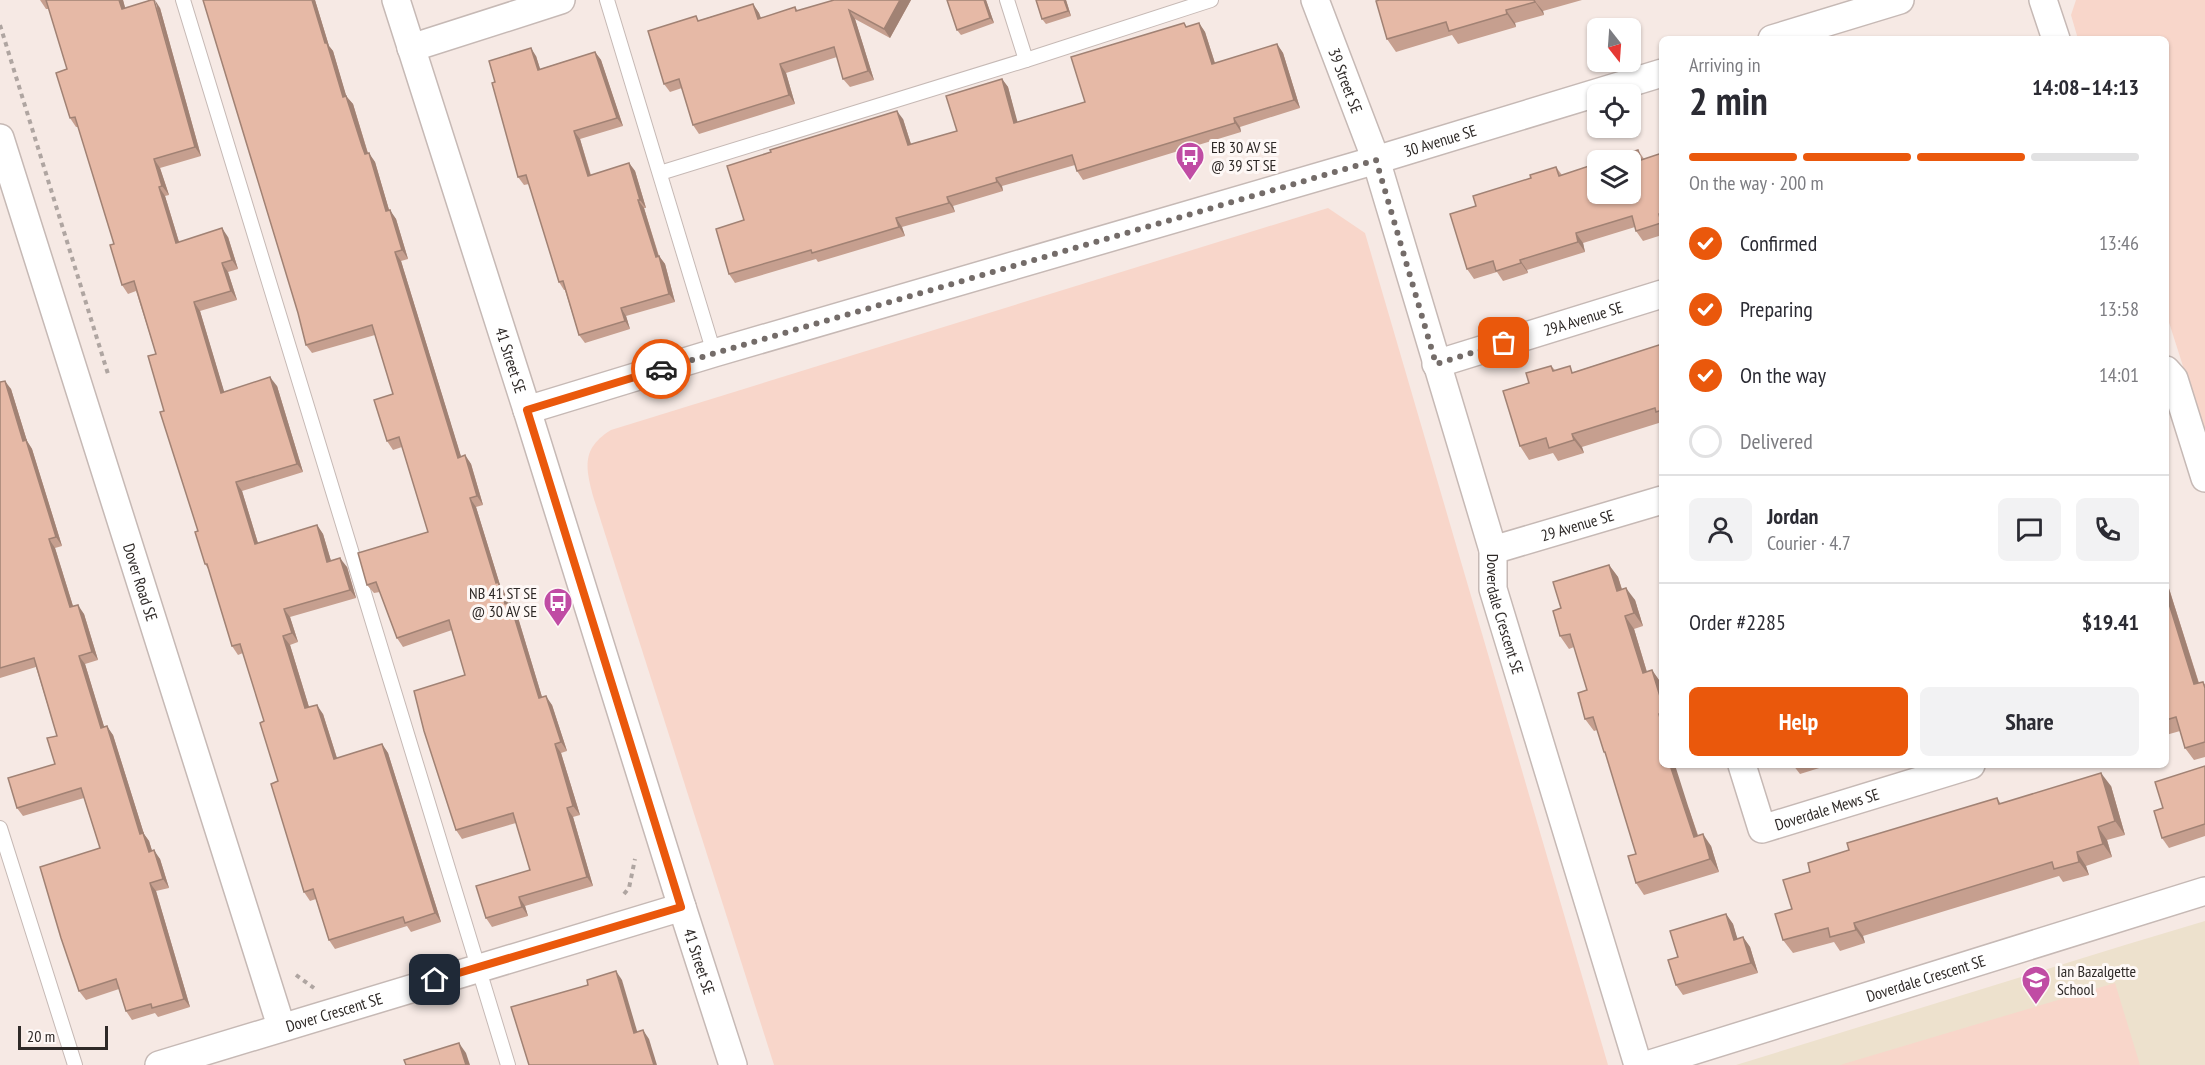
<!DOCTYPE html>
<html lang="en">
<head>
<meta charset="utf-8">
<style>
  :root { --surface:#fff; --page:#f2f2f3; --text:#2b2b33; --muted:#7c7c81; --line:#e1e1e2; --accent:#ea580c }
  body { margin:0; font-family:"PT Sans Narrow",sans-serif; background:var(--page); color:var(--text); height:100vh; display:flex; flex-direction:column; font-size:22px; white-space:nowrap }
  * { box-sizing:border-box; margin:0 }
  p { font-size:20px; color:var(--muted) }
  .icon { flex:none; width:33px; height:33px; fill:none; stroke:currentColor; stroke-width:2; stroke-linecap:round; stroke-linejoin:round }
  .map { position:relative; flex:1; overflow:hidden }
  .details { position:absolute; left:1659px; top:36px; width:510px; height:732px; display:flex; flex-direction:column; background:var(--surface); border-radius:9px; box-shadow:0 2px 4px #0004 }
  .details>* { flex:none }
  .needle { width:39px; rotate:163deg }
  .tools { position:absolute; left:1587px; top:18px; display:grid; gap:12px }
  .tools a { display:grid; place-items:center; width:54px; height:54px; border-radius:9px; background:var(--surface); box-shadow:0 2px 4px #0004; font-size:30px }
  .scale { position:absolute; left:18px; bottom:15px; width:90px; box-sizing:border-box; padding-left:6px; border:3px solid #2e2927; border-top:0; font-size:16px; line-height:21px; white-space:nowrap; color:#2e2927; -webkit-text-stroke:4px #fef8f6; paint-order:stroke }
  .pin { position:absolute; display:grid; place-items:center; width:51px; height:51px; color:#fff; margin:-26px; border-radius:12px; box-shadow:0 3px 9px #0006 }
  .courier { position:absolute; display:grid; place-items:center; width:60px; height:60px; margin:-30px; border:4px solid #ea580c; border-radius:50%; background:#fff; color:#222; box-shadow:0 2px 8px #0007 }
  .overview em { font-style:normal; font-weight:700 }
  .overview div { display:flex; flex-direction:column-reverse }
  .overview { display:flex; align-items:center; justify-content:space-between; height:102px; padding:0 30px }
  h1 { font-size:39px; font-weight:700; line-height:45px }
  .bar { display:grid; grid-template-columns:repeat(4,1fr); gap:9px 6px; align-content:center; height:72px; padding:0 30px }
  .bar i { height:8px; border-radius:4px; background:var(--line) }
  .bar .selected { background:var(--accent) }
  .bar p { grid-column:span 4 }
  .line { display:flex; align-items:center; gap:15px; padding:0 30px; border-top:2px solid var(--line) }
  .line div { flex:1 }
  .round { display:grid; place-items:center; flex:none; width:63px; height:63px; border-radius:9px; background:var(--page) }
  ol { padding:0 30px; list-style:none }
  li { display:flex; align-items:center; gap:18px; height:66px }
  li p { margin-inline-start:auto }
  li .icon { padding:6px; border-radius:50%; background:var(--accent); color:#fff; stroke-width:4 }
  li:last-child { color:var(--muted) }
  li i { width:33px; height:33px; border:3px solid var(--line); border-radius:50% }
  .button { display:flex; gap:12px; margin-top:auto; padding:12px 30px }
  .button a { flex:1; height:69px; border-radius:9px; background:var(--accent); color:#fff; font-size:24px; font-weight:700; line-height:69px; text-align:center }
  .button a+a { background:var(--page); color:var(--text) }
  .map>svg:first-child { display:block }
</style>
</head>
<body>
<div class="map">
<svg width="2205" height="1065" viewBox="0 0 2205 1065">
  <rect width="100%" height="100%" fill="#f6e9e4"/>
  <path fill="#ede1cd" d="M2205,921V1065H1736L2125,945Z"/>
  <g fill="#f8d6ca">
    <path d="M2076,0H2205V435L2166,313V39H2078L2071,15Z"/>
    <path d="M1328,208L1365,233L1608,1065H774L593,496C585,466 582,448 611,430Z"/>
    <path d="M2115,983L2140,1065H1840Z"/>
  </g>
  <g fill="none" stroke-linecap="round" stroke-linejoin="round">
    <g stroke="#c6b9b5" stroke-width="16">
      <g id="lane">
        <path d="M183,0L508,1065"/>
        <path d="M607,0L714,353"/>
        <path d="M1007,0L1026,60"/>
        <path d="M660,173L1026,60L1211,0"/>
        <path d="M0,828L75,1065"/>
      </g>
    </g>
    <g stroke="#c6b9b5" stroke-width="30">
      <g id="street">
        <path id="s1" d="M396,0L527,410L682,907L733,1065"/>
        <path id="s2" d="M1315,0L1376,160L1493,550V589L1638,1065"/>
        <path d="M2043,0L2056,39"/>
        <path d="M1772,39L1900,0"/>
        <path d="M411,48L561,0"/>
        <path id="s3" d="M0,138L281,1026"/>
        <path id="s4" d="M1436,364L1662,294"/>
        <path d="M2166,370L2174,379L2205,478"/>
        <path id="s5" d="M527,410L714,353L1376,160L1662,73"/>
        <path id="s6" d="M1493,550L1662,500"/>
        <path id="s7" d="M1742,765L1762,829L1971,765"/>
        <path id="s8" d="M159,1065L682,907"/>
        <path id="s9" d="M1647,1065L2205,891"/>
      </g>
    </g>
    <g stroke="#afa5a1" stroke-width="4" stroke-dasharray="4.5 4.5" stroke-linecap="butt">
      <path d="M0,25L108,374"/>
      <path d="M624,894L629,888L635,859"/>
      <path d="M296,975L314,988"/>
    </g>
    <use href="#lane" stroke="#fff" stroke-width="14"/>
    <use href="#street" stroke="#fff" stroke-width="27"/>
  </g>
  <g fill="#c69f8f">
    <path d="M40,0H123L125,8H160L201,156L160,168L169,195L165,196L179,242L228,237L238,269L228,272L237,300L200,311L224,392L277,386L303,472L242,491L258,543L317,525L323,534L331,561L347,567L356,598L290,617L298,642L290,645L309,707L323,714L337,758L382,744L388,753L441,922L411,932L407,926L335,949L329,940L316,899L310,901L304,892L264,721L243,653L238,655L232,646L209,570L205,564L198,531L164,411L156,354L136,291L128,294L122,285L114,244L78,127H76L70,118L67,69L49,9H46Z"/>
    <path d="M203,0H315L329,46L333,51L346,96L353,104L368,153L375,162L389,210L396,219L408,259L401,261L461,457L465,455L471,464L483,505L476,507L500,585L504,591L508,603L516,611L542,697L552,705L567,751L561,753L580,815L573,817L593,886L525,906L528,916L492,927L486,918L530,870L516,823L462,839L456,830L465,675L452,630L403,647L397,638L380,592L374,593L367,585L428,532L402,447L393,450L387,441L393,394L375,335L312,353L306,345L298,313Z"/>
    <path d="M911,0L890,38L855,19L874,80L850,87L843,79L837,57L786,73L795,104L699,134L693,125L682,88L670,92L664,84L700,20L753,4L759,13L761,18L795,7L798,11Z"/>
    <path d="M986,0L994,23L961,35L957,30Z"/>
    <path d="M1036,0H1066L1071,16L1046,24L1042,19Z"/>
    <path d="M1379,0H1582L1543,11L1544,15L1515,23L1516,27L1458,44L1452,35L1396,52L1387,39Z"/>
    <path d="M1184,23L1187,27L1199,23L1205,32L1215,63L1277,44L1283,53L1300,108L1240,127L1241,132L1083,180L1077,171L1075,165L1002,186L1003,191L953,206L955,212L902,227L905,236L818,262L816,259L735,283L729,274L744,220L903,119L911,144L957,131L1002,79L1008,87L1017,122L1085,102Z"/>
    <path d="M595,52L601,60L623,126L580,139L591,175L629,163L635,171L646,208H644L659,256L665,264L675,302L626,316L630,329L585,343L579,335L565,290H564L559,282L529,184L524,185L518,177L495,82L536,56L540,69Z"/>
    <path d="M1638,150L1644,159L1662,153V235L1643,241L1636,231L1635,227L1583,243L1585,252L1527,270L1528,273L1503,281L1497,272L1474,279L1467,269L1476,206L1556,167L1562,175Z"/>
    <path d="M1662,344V422L1582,447L1584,453L1558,461L1553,453L1529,460L1520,446L1529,383L1551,366L1555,370L1574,372Z"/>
    <path d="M0,382L11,389L27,441L32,449L62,546L55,548L73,606L84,614L98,660L85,664L104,727L113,735L144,834L149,841L152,851L160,859L169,888L156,891L190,1007L158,1017L155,1013L132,1020L126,1011L119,989L86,1000L79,991L100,848L84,798L23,816L17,808L55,764L57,736L36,667L0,678Z"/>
    <path d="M1609,565L1618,577L1622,589L1635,600L1643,626L1634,629L1647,672L1652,670L1661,683L1662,687V765L1689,809L1698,835L1711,846L1719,872L1644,895L1636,883V854L1607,757L1604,752L1597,730L1594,731L1585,719L1587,690L1574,647L1569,649L1560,636L1561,608Z"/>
    <path d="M2166,579L2199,683L2205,684V757L2194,760L2185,748L2180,731L2166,735Z"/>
    <path d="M1793,765H1829L1800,774Z"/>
    <path d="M2205,766V836L2169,848L2162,838L2163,808Z"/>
    <path d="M2111,786L2125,835L2107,840L2112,857L2086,866L2089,875L2063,882L2059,876L1863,936L1865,943L1840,951L1834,942L1793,953L1783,940L1792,909L1810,872L1849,850L1997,798L2001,804Z"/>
    <path d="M1726,914L1733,924L1737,939L1743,937L1750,947L1758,973L1683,995L1676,985L1678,957Z"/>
  </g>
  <g fill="#a18274">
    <path d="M119,0H123L128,18L122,9Z"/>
    <path d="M155,0L160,8L201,156L195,147Z"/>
    <path d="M312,0H315L329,46L333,51L349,105L343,97L325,43Z"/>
    <path d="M900,0H911L890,38L884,29Z"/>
    <path d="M984,0H986L994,23L990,18Z"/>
    <path d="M1064,0H1066L1071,16L1068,11Z"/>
    <path d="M1534,0L1543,11L1544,15L1535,2Z"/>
    <path d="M753,4L759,13L764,27L758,19Z"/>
    <path d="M849,10L855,19L874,80L868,71Z"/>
    <path d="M1506,10L1515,23L1516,27L1507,14Z"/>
    <path d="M1199,23L1205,32L1218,73L1212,64Z"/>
    <path d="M1277,44L1283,53L1300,108L1294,100Z"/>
    <path d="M531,48L536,56L543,78L538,70Z"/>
    <path d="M595,52L601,60L623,126L617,118Z"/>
    <path d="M780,64L786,73L795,104L789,95Z"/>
    <path d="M1002,79L1008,87L1020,131L1014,123Z"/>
    <path d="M346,96L353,104L368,154H365L362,146Z"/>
    <path d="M897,111L903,119L914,154L908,145Z"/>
    <path d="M1234,118L1240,127L1241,132L1235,123Z"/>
    <path d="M574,131L580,139L593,184L588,176Z"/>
    <path d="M369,153L375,162L392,220L386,211Z"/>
    <path d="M154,159L160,168L169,195L162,186Z"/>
    <path d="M629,163L635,171L646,208L640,200Z"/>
    <path d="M996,178L1002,186L1003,191L997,182Z"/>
    <path d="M159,187L165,196L182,252L176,243Z"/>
    <path d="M947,197L953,206L955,212L949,203Z"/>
    <path d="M638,200L644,208L660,261L659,256L665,264L675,302L669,294L656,257Z"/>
    <path d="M390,210L396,219L408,259L402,250Z"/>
    <path d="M896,218L902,227L905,236L899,227Z"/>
    <path d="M222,228L228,237L238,269L232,260Z"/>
    <path d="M1576,233L1583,243L1585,252L1578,242Z"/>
    <path d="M395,252L401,261L464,466L458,458Z"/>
    <path d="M1520,260L1527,270L1528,273L1521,263Z"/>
    <path d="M222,263L228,272L237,300L231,291Z"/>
    <path d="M194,302L200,311L227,401L221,393Z"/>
    <path d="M621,308L626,316L630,329L625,321Z"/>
    <path d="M270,377L277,386L303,472L297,464Z"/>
    <path d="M5,381L11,389L27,441L32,449L62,546L56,537L23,441Z"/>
    <path d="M1572,434L1582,447L1584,453L1574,440Z"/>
    <path d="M465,455L471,464L483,505L477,496Z"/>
    <path d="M236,482L242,491L261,553L255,544Z"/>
    <path d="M470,498L476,507L500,585L504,591L511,613L505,604L496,583Z"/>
    <path d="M317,525L323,534L334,571L327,562Z"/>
    <path d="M49,539L55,548L76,616L70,607Z"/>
    <path d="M340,558L347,567L356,598L350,590Z"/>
    <path d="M1609,565L1618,577L1626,603L1617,591Z"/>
    <path d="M2166,579L2203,697L2194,684L2166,594Z"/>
    <path d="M1626,588L1635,600L1643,626L1634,613Z"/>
    <path d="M510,603L516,611L545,707L539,698Z"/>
    <path d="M78,605L84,614L98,660L92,652Z"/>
    <path d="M284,609L290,617L298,642L292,633Z"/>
    <path d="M1625,616L1634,629L1651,686L1643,673Z"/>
    <path d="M283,636L290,645L312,717L305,708Z"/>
    <path d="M79,656L85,664L107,736L101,728Z"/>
    <path d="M1652,670L1661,683L1662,687V703Z"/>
    <path d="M546,696L552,705L567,751L561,742Z"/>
    <path d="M317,705L323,714L340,768L334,759Z"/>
    <path d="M107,726L113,735L144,834L149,841L155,860L149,852L140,834Z"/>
    <path d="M382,744L388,753L441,922L435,913Z"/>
    <path d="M555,744L561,753L580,815L573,806Z"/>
    <path d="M1670,765H1675L1689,809L1702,849L1694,837Z"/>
    <path d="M2101,773L2111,786L2125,835L2115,821Z"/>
    <path d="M567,808L573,817L593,886L587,877Z"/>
    <path d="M2098,827L2107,840L2112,857L2103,844Z"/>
    <path d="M1703,834L1711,846L1719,872L1710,859Z"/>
    <path d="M154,850L160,859L169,888L163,879Z"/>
    <path d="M2077,852L2086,866L2089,875L2079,862Z"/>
    <path d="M150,883L156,891L190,1007L184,999Z"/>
    <path d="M519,897L525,906L528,916L522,907Z"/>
    <path d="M1726,914L1733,924L1741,950L1734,940Z"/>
    <path d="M1854,923L1863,936L1865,943L1856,930Z"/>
    <path d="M1743,937L1750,947L1758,973L1751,963Z"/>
    <path d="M616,971L622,980L640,1041L634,1033Z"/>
    <path d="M643,1030L649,1039L657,1065H654Z"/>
    <path d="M459,1043L466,1053L470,1065H466Z"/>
  </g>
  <g fill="#e6b9a6" stroke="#a18274" stroke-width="1.5">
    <path d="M46,0H119L122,9L151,0H154L195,147L154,159L162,186L159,187L176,243L222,228L232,260L222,263L231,291L194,302L221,393L270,377L297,464L236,482L255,544L317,525L327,562L340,558L350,590L284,609L292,633L283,636L305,708L317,705L334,759L382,744L435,913L405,923L403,917L329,940L313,889L304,892L271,784L278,781L260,723L264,721L240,644L232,646L207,564H205L195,532L198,531L160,412L164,411L148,356L156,354L134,281L122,285L110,245L114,244L75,117L70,118L56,73L67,69Z"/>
    <path d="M203,0H312L325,43H327L343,97L346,96L362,146L365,154L369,153L386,211L390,210L402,250L395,252L458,458L465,455L477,496L470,498L496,583L498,582L505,604L510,603L539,698L546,696L561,742L555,744L573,806L567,808L587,877L519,897L522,907L486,918L476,886L530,870L513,813L456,830L424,731L414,691L465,675L449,620L397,638L376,582L367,585L358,553L428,532L399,437L387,441L374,400L393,394L372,325L306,345L298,313Z"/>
    <path d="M834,0H900L884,29L849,10L868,71L843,79L834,47L780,64L789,95L693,125L679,79L664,84L648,31L696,16L698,21L753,4L758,19L795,7L796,11Z"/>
    <path d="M947,0H984L990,18L957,30Z"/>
    <path d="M1036,0H1064L1068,11L1042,19Z"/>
    <path d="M1379,0H1534L1535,2L1506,10L1507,14L1449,31L1446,22L1387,39L1376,1Z"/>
    <path d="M1184,23L1186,27L1199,23L1212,64L1277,44L1294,100L1234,118L1235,123L1077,171L1072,155L996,178L997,182L947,197L949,203L896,218L899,227L812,253L811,250L729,274L716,229L744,220L727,166L771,152L770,150L897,111L908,145L957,131L946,96L1002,79L1014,123L1085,102L1071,57Z"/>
    <path d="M531,48L538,70L595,52L617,118L574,131L588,176L629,163L640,200H638L656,257L659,256L669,294L621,308L625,321L579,335L563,281L559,282L526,175L518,177L492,83L495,82L489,61Z"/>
    <path d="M1638,150L1641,160L1662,153V213L1659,214L1661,223L1636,231L1632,216L1576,233L1578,242L1520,260L1521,263L1496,271L1493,261L1467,269L1450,214L1476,206L1473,196L1531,178L1530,175L1556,167L1559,176L1598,163V194H1630V160H1606Z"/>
    <path d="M1662,344V410L1656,412L1655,408L1572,434L1574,440L1549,448L1546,438L1520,446L1503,391L1529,383L1526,373L1551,366L1553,371L1570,366L1572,373Z"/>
    <path d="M5,381L23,441L26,440L56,537L49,539L70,607L78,605L92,652L79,656L101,728L107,726L140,834L143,833L149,852L154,850L163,879L150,883L184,999L152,1008L151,1004L126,1011L116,979L79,991L61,938L40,867L100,848L81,788L17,808L8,778L55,764L47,738L57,736L34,658L0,668V382Z"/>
    <path d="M1609,565L1617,591L1626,588L1634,613L1625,616L1643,673L1652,670L1662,703V713L1659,714L1662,726V765H1670L1694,837L1703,834L1710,859L1636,883L1628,856L1636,854L1605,752H1604L1593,717L1585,719L1578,693L1587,690L1570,634L1560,636L1553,611L1561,608L1553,582Z"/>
    <path d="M2166,594L2194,684L2203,682L2205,688V742L2185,748L2176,717L2166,720Z"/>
    <path d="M2205,766V824L2162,838L2154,811L2163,808L2155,782Z"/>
    <path d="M2101,773L2115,821L2098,827L2103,844L2077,852L2079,862L2054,869L2052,862L1854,923L1856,930L1830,937L1828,928L1783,940L1775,914L1792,909L1783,880L1810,872L1808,863L1849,850L1847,843L1997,798L1999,804Z"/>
    <path d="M1726,914L1734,940L1743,937L1751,963L1676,985L1668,960L1678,957L1670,931Z"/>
    <path d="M616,971L634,1033L643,1030L654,1065H529L511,1007L588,985L587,980Z"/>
    <path d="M459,1043L466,1065H406L404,1060Z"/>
  </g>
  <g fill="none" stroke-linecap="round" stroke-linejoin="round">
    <path stroke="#746c69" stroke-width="6" stroke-dasharray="0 10.8" d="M661,369L1376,160L1436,364L1504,343"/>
    <path stroke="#ea580c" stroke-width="8" d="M435,980L681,907L527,410L661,369"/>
  </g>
  <defs>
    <g id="bus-pin" transform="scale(1.5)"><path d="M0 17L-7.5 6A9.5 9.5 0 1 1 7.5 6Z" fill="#c04ca4" stroke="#fef8f6"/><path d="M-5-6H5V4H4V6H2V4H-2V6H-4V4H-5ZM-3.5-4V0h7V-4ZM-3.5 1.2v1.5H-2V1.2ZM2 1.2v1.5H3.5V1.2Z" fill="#fff"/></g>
    <g id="school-pin" transform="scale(1.5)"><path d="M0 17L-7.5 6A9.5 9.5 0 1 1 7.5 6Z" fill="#c04ca4" stroke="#fef8f6"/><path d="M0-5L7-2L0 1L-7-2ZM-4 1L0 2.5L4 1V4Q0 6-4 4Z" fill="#fff"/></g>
  </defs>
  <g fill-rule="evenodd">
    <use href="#bus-pin" x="1190" y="156"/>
    <use href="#bus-pin" x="558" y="602"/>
    <use href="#school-pin" x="2036" y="980"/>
  </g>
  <g text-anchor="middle" stroke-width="6" stroke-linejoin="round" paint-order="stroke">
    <g font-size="16" fill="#2e2927" stroke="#fef8f6">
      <text dy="6" stroke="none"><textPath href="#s2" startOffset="86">39 Street SE</textPath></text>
      <text dy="6" stroke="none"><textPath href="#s5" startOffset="952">30 Avenue SE</textPath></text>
      <text dy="6" stroke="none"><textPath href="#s4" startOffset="154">29A Avenue SE</textPath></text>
      <text dy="6" stroke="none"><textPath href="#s1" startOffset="378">41 Street SE</textPath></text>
      <text dy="6" stroke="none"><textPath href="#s6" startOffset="88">29 Avenue SE</textPath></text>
      <text dy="6" stroke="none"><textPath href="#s3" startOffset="466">Dover Road SE</textPath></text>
      <text dy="6" stroke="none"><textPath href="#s2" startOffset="644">Doverdale Crescent SE</textPath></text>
      <text dy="6" stroke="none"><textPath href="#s7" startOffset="135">Doverdale Mews SE</textPath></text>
      <text dy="6" stroke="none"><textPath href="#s1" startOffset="1008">41 Street SE</textPath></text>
      <text dy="6" stroke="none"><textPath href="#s9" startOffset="292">Doverdale Crescent SE</textPath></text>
      <text dy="6" stroke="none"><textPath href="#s8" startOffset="183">Dover Crescent SE</textPath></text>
    </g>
    <g font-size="16" fill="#2e2927" stroke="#fef8f6" text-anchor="start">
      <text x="1211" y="153">EB 30 AV SE<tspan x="1211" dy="18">@ 39 ST SE</tspan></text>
      <text x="537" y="599" text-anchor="end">NB 41 ST SE<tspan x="537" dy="18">@ 30 AV SE</tspan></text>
      <text x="2057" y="977">Ian Bazalgette<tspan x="2057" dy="18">School</tspan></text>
    </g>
  </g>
</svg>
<div class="tools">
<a><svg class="needle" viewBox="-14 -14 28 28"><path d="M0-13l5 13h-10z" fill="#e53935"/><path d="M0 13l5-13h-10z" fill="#7c7c81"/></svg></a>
<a><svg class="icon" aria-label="locate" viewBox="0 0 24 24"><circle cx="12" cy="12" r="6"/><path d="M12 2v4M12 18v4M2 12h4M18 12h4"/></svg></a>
<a><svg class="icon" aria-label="layers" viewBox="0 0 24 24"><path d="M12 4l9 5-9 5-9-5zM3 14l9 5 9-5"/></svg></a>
</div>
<div class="scale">20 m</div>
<div class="pin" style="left:1504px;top:343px;background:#ea580c"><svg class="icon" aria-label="bag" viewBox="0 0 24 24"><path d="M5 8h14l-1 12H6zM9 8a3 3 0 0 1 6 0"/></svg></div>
<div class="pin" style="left:435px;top:980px;background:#1f2937"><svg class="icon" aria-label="home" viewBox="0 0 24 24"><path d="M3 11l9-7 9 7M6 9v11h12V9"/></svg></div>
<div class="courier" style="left:661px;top:369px"><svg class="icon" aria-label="car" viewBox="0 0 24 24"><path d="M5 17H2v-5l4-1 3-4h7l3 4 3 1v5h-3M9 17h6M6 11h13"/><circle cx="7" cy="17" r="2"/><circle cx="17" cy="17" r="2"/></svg></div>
<section class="details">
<div class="overview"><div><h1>2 min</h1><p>Arriving in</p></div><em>14:08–14:13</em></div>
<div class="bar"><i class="selected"></i><i class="selected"></i><i class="selected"></i><i></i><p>On the way · 200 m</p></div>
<ol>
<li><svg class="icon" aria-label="check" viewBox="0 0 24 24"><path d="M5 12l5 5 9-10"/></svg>Confirmed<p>13:46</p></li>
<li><svg class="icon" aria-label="check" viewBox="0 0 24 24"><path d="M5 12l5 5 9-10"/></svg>Preparing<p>13:58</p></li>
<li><svg class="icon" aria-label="check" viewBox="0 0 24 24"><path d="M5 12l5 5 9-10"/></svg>On the way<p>14:01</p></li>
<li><i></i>Delivered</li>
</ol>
<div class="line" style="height:108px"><a class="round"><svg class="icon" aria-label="person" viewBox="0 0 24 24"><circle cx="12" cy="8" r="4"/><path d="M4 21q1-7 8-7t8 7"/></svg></a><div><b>Jordan</b><p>Courier · 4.7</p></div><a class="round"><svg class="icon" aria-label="chat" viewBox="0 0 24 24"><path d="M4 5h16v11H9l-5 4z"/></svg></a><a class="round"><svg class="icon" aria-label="phone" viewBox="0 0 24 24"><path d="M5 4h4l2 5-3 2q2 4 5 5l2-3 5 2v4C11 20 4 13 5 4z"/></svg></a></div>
<div class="line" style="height:78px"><div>Order #2285</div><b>$19.41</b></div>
<div class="button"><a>Help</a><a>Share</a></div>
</section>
</div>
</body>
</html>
